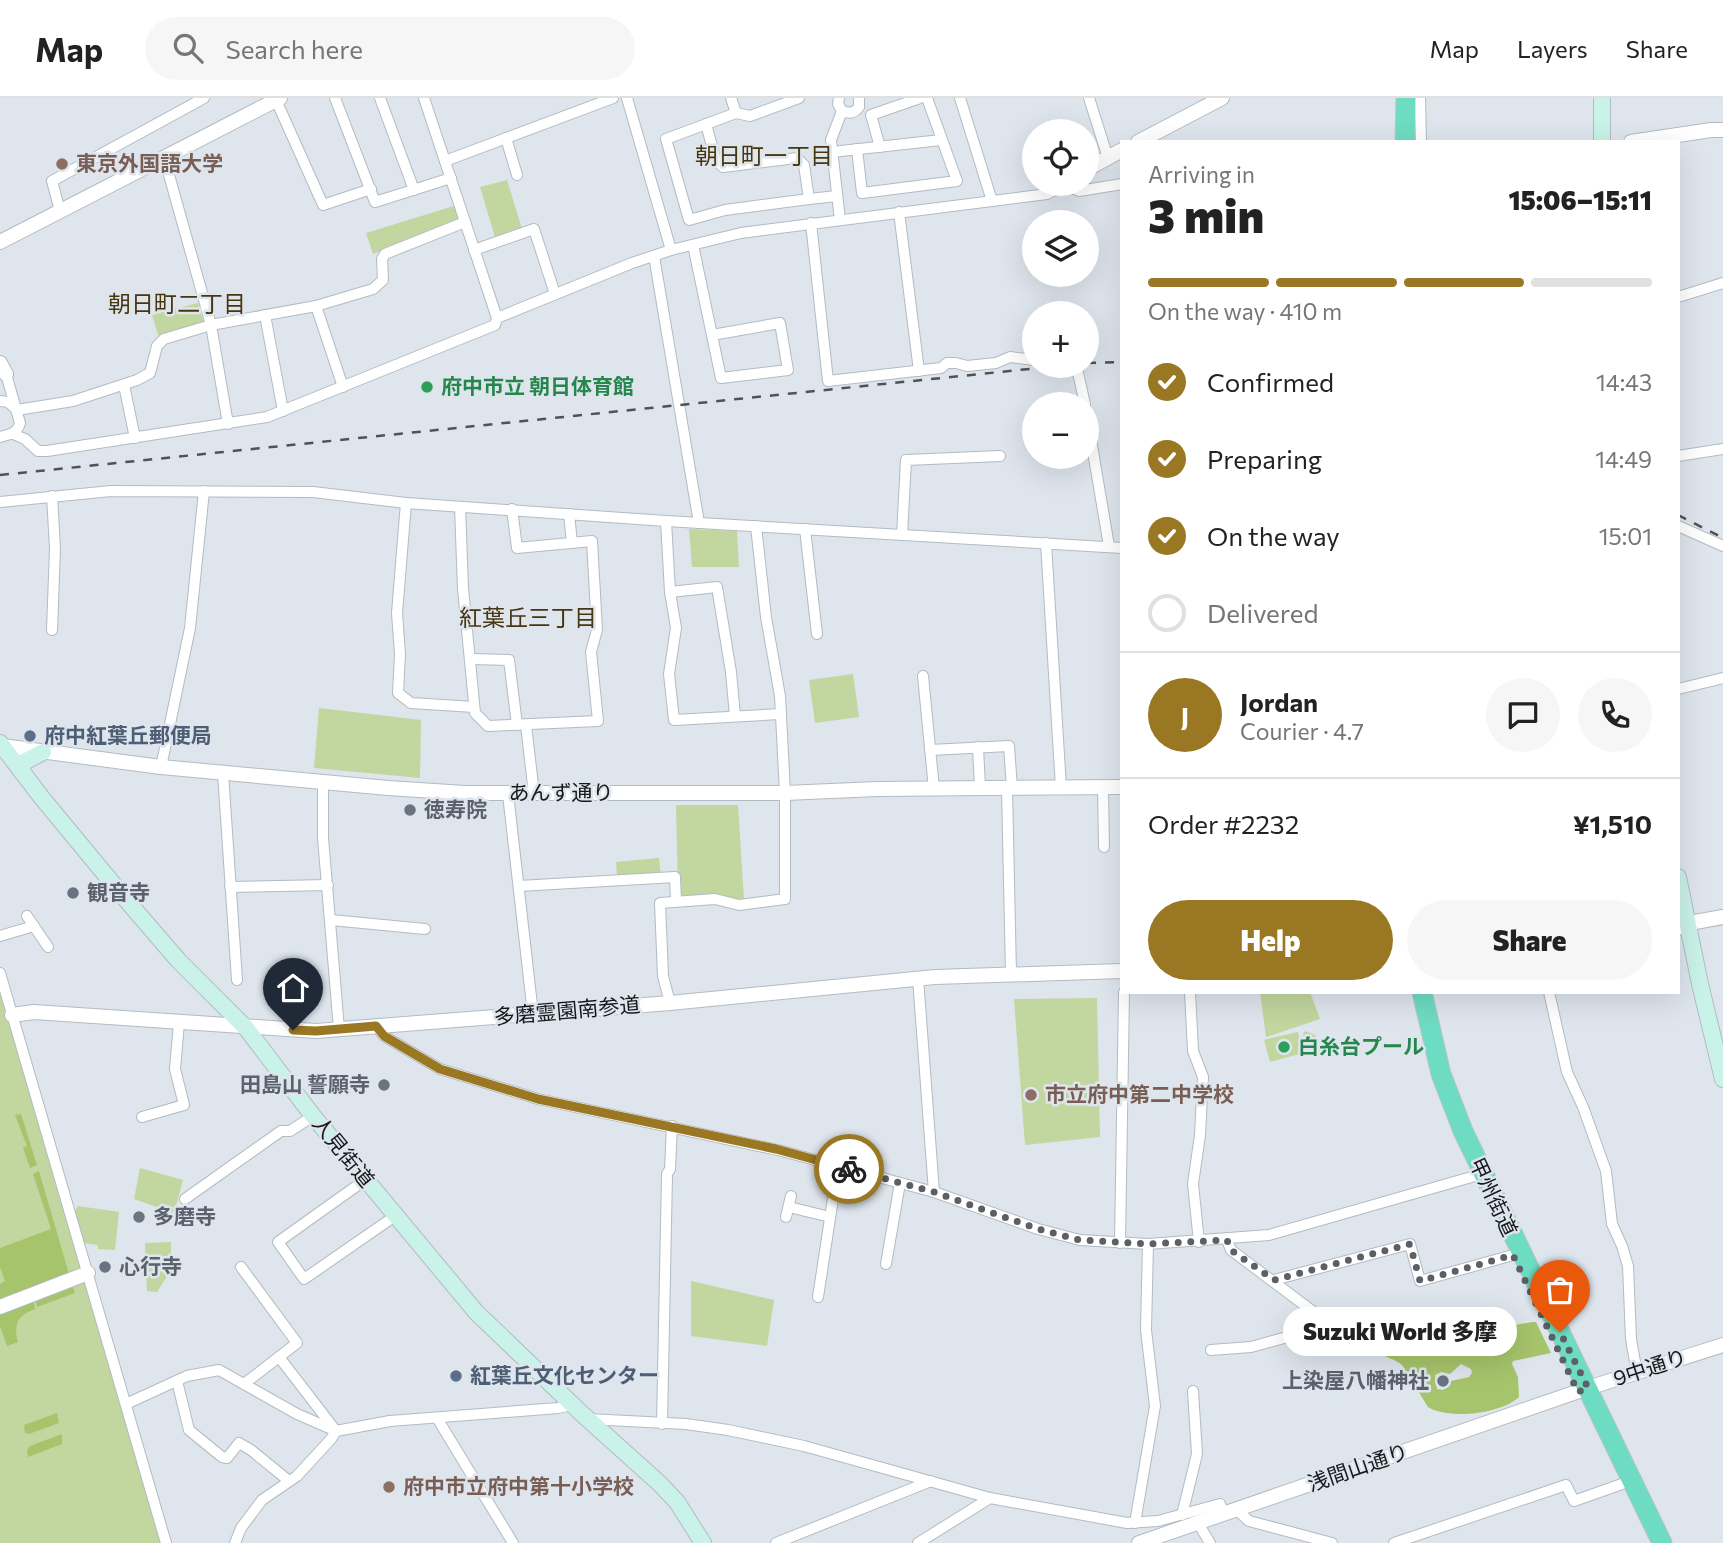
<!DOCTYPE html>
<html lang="en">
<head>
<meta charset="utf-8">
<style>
  :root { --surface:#fff; --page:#f6f6f6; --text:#222; --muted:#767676; --line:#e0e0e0; --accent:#9a7722 }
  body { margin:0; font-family:Commissioner,"Noto Sans JP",sans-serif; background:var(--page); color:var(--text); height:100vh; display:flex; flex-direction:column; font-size:26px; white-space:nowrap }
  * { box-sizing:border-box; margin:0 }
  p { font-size:23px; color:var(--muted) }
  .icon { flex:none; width:38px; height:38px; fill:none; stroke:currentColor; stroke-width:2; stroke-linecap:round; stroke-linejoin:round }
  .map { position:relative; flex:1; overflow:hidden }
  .details { position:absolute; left:1120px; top:42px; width:560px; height:854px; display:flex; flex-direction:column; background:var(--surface); border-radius:0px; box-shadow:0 7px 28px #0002 }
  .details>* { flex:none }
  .fabs { position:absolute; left:1022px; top:21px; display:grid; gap:14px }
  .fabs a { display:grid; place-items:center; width:77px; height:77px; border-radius:50%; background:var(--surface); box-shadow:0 7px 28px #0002; font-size:35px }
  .pin { position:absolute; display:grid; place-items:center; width:60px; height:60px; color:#fff; margin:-72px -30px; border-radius:50% 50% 50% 0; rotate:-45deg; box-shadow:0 0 7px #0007 }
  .pin .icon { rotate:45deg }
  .courier { position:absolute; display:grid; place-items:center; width:70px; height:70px; margin:-35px; border:5px solid #9a7722; border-radius:50%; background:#fff; color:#222; box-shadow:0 2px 9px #0007 }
  .bubble { position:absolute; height:49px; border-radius:24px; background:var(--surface); box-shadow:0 7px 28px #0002; font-size:23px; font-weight:800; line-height:49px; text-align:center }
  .head em { font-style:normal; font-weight:800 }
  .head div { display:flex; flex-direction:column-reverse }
  .head { display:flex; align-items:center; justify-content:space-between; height:119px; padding:0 28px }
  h1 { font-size:46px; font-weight:800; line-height:52px }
  .bar { display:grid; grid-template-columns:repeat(4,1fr); gap:10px 7px; align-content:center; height:84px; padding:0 28px }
  .bar i { height:9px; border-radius:5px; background:var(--line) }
  .bar .active { background:var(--accent) }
  .bar p { grid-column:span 4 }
  .line { display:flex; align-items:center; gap:18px; padding:0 28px; border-top:2px solid var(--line) }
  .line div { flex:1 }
  .round { display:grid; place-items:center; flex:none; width:74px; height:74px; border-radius:37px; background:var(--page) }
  ol { padding:0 28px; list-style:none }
  li { display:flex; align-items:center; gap:21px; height:77px }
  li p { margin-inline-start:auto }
  li .icon { padding:7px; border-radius:50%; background:var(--accent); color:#fff; stroke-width:4 }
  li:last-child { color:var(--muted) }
  li i { width:38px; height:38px; border:4px solid var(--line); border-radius:50% }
  .cta { display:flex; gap:14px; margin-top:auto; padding:14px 28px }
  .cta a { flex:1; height:80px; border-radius:42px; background:var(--accent); color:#fff; font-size:28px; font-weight:800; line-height:80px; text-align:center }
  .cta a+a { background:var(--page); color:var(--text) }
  header { display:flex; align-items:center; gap:42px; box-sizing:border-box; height:98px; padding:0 35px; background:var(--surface); border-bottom:2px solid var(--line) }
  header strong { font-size:33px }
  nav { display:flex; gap:38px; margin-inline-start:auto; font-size:24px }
  .search { width:490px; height:63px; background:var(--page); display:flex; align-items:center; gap:18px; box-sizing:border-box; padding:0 24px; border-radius:38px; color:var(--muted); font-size:26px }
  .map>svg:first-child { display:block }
</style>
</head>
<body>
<header>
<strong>Map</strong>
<div class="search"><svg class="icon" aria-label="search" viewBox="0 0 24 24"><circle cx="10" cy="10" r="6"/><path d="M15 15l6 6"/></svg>Search here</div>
<nav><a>Map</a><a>Layers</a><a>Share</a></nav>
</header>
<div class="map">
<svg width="1723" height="1445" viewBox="0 0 1723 1445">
  <rect width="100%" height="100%" fill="#dee5ed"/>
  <g fill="#c2d69f">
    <path d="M507,82L522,131L495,139L480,89Z"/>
    <path d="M457,107L463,121L373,156L366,135Z"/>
    <path d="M198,205L204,226L158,237L152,217Z"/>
    <path d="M689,431L737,433L739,469H692Z"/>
    <path d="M853,576L859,619L815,625L809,582Z"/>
    <path d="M319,610L421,622L420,680L314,670Z"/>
    <path d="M676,707H738L744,803L681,800L678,798Z"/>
    <path d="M659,760L661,780L617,779L616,764Z"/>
    <path d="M0,891L162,1445H0Z"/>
    <path d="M1260,894H1310L1320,921L1266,939Z"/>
    <path d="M1097,900L1100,1039L1025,1047L1014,901Z"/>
    <path d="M1305,933L1315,937L1318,945L1310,956L1303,936Z"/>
    <path d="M1298,934L1303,955L1270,964L1264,942Z"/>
    <path d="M140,1070L183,1082L174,1115L134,1101Z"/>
    <path d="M78,1108L119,1114L115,1152L98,1151V1147L83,1145L74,1115Z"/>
    <path d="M171,1144V1172L157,1194L147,1193L145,1145Z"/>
    <path d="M691,1183L774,1202L767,1248L691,1238Z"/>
  </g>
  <g fill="#a6c46b" fill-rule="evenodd">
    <path d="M21,1016L37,1067L30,1070L23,1050L27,1048L15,1017Z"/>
    <path d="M39,1073L69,1176L0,1203V1186L5,1183L0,1169V1150L51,1131L33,1076Z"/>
    <path d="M72,1186L75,1195L37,1209L35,1200Z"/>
    <path d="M33,1201L35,1211C18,1217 13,1226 18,1244L7,1248L0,1228V1214Z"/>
    <path d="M1532,1224H1536L1551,1255L1513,1263L1512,1266L1518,1279L1519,1299C1501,1316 1449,1322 1428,1309L1402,1267C1394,1260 1383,1260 1378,1252L1379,1246L1399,1239L1412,1238L1422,1240L1440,1233L1469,1226L1475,1231L1482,1233ZM1469,1230L1477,1235H1486L1484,1246L1472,1250L1463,1245L1466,1232ZM1461,1266L1471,1271L1472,1275L1469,1279L1451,1283L1443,1292L1437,1291L1435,1277L1441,1274L1450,1276Z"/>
    <path d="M57,1315L59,1325L29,1336L25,1335L24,1327Z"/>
    <path d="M62,1336V1346L28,1359L27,1352L30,1348Z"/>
  </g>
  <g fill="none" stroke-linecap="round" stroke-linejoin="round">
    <g stroke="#b3bbc2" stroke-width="12">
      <g id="minor">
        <path d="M335,0L375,104L451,80"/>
        <path d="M380,0L414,92"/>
        <path d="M424,0L497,220"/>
        <path d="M627,0L671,152"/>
        <path d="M731,0L736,15L666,41L689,122L725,112L809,101"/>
        <path d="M839,0L838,6L842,13"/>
        <path d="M960,0L992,103"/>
        <path d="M1089,0L1108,60"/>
        <path d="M1420,0L1421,44"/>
        <path d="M276,2L323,107L371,91"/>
        <path d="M842,13C849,16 855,15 859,9V0"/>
        <path d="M736,15L750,18L799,0"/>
        <path d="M706,26L716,63L723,69L797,60L804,67L809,101L837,98"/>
        <path d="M506,40L517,77"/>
        <path d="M880,49L871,17L920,0"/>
        <path d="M857,51L862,95L957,83L927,0"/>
        <path d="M832,54L941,42"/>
        <path d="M164,59L211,227L228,326"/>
        <path d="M445,63L613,0"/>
        <path d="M60,113L52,83L204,0"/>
        <path d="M899,114L919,273"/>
        <path d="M840,122L831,42L842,13"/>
        <path d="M811,125L828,283L941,270L947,265H956L967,268L996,265L1010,259L1034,262"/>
        <path d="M693,147L721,280L788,272L780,225L712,237"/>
        <path d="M474,152L534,131L555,196"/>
        <path d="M654,158L699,425"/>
        <path d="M1678,199L1723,185"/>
        <path d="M316,208L343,289"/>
        <path d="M265,217L283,313"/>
        <path d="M1078,275L1085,306"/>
        <path d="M124,287L135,340"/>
        <path d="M0,303L8,304L17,312L73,303L137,282L150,275L157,248L164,241L211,227L316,208L373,191L383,182L382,161L385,156L465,124"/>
        <path d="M1087,318L1109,448"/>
        <path d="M13,336L25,341L38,353H47L267,319L495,227L497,220L632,165L671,152L741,135L1047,96L1065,87L1079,93L1122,86"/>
        <path d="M0,339C10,336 17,336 20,325L6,276"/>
        <path d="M1678,358L1723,351"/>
        <path d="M52,398L55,450L52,532"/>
        <path d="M0,404L111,393L313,394L406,405L666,423L1122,450"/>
        <path d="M406,405L397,515L400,556L398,595L411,605L474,609"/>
        <path d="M460,409L463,491L475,615L488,628L598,623L591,554L597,532L592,443L517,450L512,411"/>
        <path d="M569,416L572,445"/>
        <path d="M666,423L670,494L676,530L669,576L674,622L780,616"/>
        <path d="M1678,428L1723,448"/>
        <path d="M805,431L817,536"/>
        <path d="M902,437L906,362L1000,358"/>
        <path d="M1046,445L1061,690"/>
        <path d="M670,494L717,489L731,574L735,618"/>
        <path d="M471,561L509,562L517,627"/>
        <path d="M923,578L934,691"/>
        <path d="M1678,591L1723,580"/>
        <path d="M526,627L534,696"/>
        <path d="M978,649L980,690"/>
        <path d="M930,652L1009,648L1012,690"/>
        <path d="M161,669L190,530L204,393"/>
        <path d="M223,675L237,882"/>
        <path d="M323,683V740L339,931"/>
        <path d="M1103,689L1104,749"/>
        <path d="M1007,691L1011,876"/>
        <path d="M508,696L533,916"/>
        <path d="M519,788L675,779L676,803"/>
        <path d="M230,789L328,787"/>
        <path d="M27,818L48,849"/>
        <path d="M331,822L425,831"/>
        <path d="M0,838L34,828"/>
        <path d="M0,875L166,1445"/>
        <path d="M918,880L934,1094"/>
        <path d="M1190,894L1193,953L1203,979L1200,1037L1193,1086L1199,1144"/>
        <path d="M1549,894L1567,974L1583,1009L1606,1073L1612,1126L1622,1148L1628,1168L1631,1241L1637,1275"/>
        <path d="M670,905L663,878L660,805L715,801L739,807L785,801V695L780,598L766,519L756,428"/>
        <path d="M376,928L384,938L440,971L538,1001L778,1052L934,1094L1038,1131L1080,1142L1148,1146L1269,1137L1475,1078"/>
        <path d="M142,1019L184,1007L175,971L179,925"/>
        <path d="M365,1082L278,1144L304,1181L395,1118"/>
        <path d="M185,1101L281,1033H290L313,1018"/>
        <path d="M789,1109L830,1119"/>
        <path d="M786,1119L791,1098"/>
        <path d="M1227,1142L1231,1152L1331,1227L1365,1249"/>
        <path d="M1120,1145L1124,894"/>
        <path d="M886,1166L900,1085"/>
        <path d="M241,1169L297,1245L244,1286"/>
        <path d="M1274,1182L1410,1146L1420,1183L1513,1157"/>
        <path d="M818,1199L838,1068"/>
        <path d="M1211,1252L1251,1249L1331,1227"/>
        <path d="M279,1259L336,1333"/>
        <path d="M177,1283L189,1332L222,1359L227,1360L239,1345L251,1352L289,1383"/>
        <path d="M126,1306L187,1278L219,1272L297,1316L336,1333L390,1323L558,1310L572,1307"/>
        <path d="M437,1320L513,1445"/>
        <path d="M588,1321L686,1326L728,1332L804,1348L990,1400L1127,1425L1158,1423L1220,1406L1224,1416"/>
        <path d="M662,1326L667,1076L670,1071L672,1028"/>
        <path d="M1237,1412L1249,1423L1332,1445"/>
        <path d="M1182,1417L1197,1356L1193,1293"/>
        <path d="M1135,1425L1155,1308L1146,1232L1148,1146"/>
        <path d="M1198,1425L1210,1445"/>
        <path d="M235,1445L241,1430L262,1402L297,1378L331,1341L336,1333"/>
        <path d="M776,1445L931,1383"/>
        <path d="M918,1445L990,1400"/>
        <path d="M1394,1445L1566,1387L1574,1403L1622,1386"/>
      </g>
    </g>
    <g stroke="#b3bbc2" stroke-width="16">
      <g id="tertiary">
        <path d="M1138,44L1222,0"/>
        <path d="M1631,44L1711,32H1723"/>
        <path d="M1087,71L1122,52"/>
        <path d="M1065,87L1067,86"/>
        <path d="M0,144L280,0"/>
        <path d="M0,265L6,276"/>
        <path d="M2,648L161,669L388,690L465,695H785L877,691L1122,689"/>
        <path d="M1678,830L1695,824L1723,819"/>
        <path d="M12,917L34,914L316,933L670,905L935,879L1122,873"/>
        <path d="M0,1209L88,1175"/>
        <path d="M1139,1445L1588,1290L1723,1247"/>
      </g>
    </g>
    <g stroke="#b3bbc2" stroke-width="18">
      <g id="secondary">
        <path d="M1602,44V0"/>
        <path d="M0,645L42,700L128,804L178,862L246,930L313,1018L476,1214L580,1314L659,1385L677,1404L703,1445"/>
        <path d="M21,673L24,664L43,654"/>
        <path d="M1678,779L1700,886L1723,981"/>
      </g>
    </g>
    <g stroke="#c2c3c4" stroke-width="21">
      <g id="trunk">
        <path d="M1405,44L1406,0"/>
        <path d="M1422,894L1441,976L1463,1033L1662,1445"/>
      </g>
    </g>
    <use href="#minor" stroke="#fff" stroke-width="10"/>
    <use href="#tertiary" stroke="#fff" stroke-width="14"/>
    <use href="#secondary" stroke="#c9f2e8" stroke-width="16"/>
    <use href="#trunk" stroke="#6edcc2" stroke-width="19"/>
    <g stroke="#4f5357" stroke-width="2.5" stroke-dasharray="9 9" stroke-linecap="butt">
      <path d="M1087,265L1122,264"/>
      <path d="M0,377L1058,268"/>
      <path d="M1678,417L1723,440"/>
    </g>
  </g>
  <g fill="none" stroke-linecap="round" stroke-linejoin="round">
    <path stroke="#5c6065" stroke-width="7" stroke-dasharray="0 12.6" d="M849,1071L934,1094L1038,1131L1080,1142L1148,1146L1227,1142L1231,1152L1274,1182L1410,1146L1420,1183L1513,1157L1578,1294L1588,1290L1560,1234"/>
    <path stroke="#9a7722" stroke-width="9" d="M293,932L316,933L376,928L384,938L440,971L538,1001L776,1051L849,1071"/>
  </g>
  <g fill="#8d6e63" stroke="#dee5ed" stroke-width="2.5">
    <circle cx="62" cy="66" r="7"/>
    <circle cx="1031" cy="997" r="7"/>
    <circle cx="389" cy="1389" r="7"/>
  </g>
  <g fill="#2e9e5b" stroke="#dee5ed" stroke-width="2.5">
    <circle cx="427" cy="289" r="7"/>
    <circle cx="1284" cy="949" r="7"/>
  </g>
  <g fill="#5c6f8a" stroke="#dee5ed" stroke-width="2.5">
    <circle cx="30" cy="638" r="7"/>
    <circle cx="456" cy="1278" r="7"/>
  </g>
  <g fill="#6b7280" stroke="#dee5ed" stroke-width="2.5">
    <circle cx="410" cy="712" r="7"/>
    <circle cx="73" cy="795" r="7"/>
    <circle cx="384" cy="987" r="7"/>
    <circle cx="139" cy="1119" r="7"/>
    <circle cx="105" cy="1169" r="7"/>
    <circle cx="1443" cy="1283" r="7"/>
  </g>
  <g text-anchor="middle" stroke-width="5" stroke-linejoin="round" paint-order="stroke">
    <g font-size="21" font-weight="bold" fill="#785e54" stroke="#dee5ed" text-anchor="start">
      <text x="76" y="73">東京外国語大学</text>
      <text x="1045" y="1004">市立府中第二中学校</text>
      <text x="403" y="1396">府中市立府中第十小学校</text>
    </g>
    <g font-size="21" font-weight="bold" fill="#27864d" stroke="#dee5ed" text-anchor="start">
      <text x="441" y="296">府中市立 朝日体育館</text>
      <text x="1298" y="956">白糸台プール</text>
    </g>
    <g font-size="21" font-weight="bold" fill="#4e5e75" stroke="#dee5ed" text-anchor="start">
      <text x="44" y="645">府中紅葉丘郵便局</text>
      <text x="470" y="1285">紅葉丘文化センター</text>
    </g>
    <g font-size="21" fill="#16191c" stroke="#dee5ed">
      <text x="561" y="702">あんず通り</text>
      <text transform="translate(567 913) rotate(-5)" y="7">多磨霊園南参道</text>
      <text transform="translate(343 1054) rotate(51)" y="7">人見街道</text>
      <text transform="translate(1493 1099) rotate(65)" y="7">甲州街道</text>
      <text transform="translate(1650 1270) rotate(-18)" y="7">9中通り</text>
      <text transform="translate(1358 1370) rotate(-19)" y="7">浅間山通り</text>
    </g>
    <g font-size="21" font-weight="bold" fill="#5b616d" stroke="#dee5ed" text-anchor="start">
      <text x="424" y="719">徳寿院</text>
      <text x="87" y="802">観音寺</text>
      <text x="370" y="994" text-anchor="end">田島山 誓願寺</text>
      <text x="153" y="1126">多磨寺</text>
      <text x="119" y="1176">心行寺</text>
      <text x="1429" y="1290" text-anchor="end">上染屋八幡神社</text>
    </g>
    <g font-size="23" fill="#47360f" stroke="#dee5ed">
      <text x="764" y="66">朝日町一丁目</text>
      <text x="177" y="214">朝日町二丁目</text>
      <text x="528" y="528">紅葉丘三丁目</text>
    </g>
  </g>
</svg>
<div class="fabs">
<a><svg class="icon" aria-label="locate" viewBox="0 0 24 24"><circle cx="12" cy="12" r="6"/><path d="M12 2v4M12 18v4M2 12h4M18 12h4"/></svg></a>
<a><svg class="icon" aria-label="layers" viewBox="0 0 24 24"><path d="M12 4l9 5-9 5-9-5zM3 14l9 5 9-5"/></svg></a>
<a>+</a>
<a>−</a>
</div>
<div class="pin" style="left:1560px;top:1234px;background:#ea580c"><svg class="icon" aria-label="bag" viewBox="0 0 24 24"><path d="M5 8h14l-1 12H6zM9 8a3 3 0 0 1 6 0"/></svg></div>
<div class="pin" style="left:293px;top:932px;background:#1f2937"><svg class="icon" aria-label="home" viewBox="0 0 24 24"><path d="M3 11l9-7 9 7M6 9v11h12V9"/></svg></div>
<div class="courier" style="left:849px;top:1071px"><svg class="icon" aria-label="bike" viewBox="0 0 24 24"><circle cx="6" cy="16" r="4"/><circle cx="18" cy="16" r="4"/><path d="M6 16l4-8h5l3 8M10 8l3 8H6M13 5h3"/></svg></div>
<div class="bubble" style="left:1283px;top:1209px;width:234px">Suzuki World 多摩</div>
<section class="details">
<div class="head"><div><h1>3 min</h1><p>Arriving in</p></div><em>15:06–15:11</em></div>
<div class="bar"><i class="active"></i><i class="active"></i><i class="active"></i><i></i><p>On the way · 410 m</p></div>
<ol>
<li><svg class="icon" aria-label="check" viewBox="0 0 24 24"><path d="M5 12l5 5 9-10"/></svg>Confirmed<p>14:43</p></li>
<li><svg class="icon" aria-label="check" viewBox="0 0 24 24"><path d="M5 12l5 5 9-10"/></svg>Preparing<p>14:49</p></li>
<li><svg class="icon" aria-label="check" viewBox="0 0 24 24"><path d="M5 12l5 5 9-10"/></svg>On the way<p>15:01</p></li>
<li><i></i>Delivered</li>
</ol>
<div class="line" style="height:126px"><b class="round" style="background:var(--accent);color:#fff">J</b><div><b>Jordan</b><p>Courier · 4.7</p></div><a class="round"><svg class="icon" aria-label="chat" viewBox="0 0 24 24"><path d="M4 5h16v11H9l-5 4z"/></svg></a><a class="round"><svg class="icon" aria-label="phone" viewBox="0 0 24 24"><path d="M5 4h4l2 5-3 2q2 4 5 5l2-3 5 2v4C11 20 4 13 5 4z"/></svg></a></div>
<div class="line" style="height:91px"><div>Order #2232</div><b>¥1,510</b></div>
<div class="cta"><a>Help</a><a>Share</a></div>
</section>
</div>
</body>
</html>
